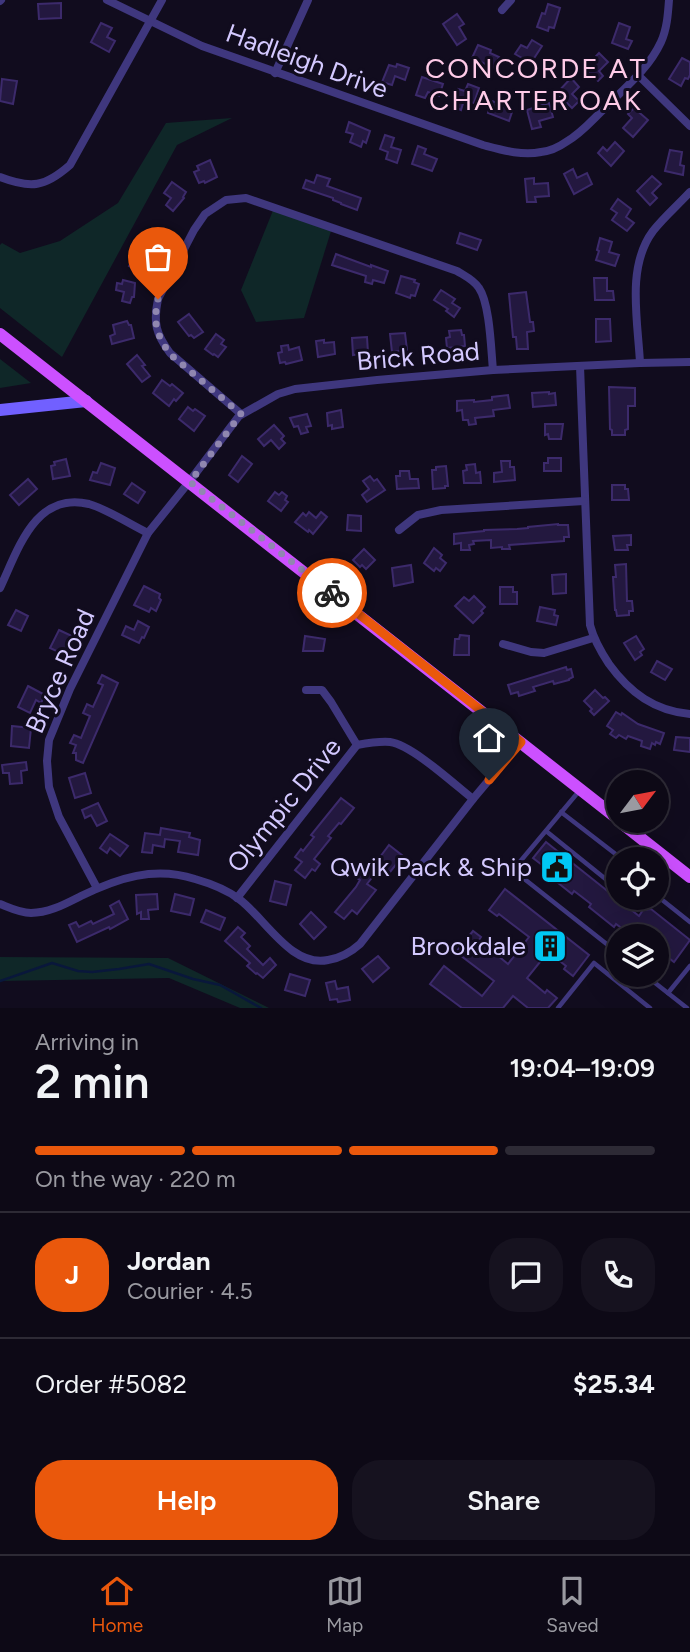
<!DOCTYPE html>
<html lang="en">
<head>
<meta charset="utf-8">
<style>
  :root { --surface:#0d0916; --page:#16121f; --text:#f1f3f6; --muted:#9a9aa1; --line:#2d2a35; --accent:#ea580c }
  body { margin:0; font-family:Figtree,sans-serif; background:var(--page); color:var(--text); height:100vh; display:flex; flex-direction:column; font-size:26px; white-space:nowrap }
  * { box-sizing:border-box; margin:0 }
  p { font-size:23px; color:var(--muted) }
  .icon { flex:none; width:38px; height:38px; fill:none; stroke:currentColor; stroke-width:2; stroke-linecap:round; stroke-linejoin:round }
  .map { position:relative; height:1008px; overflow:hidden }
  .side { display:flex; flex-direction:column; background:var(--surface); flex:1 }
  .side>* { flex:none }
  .needle { width:46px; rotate:58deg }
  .fabs { position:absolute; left:606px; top:770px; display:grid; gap:14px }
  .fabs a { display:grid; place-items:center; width:63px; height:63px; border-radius:50%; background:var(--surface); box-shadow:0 7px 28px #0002,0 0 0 2px var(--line); font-size:35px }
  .pin { position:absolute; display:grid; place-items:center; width:60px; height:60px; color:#fff; margin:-72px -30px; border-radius:50% 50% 50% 0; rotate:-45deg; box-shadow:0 0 7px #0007 }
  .pin .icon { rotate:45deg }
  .courier { position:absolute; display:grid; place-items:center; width:70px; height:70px; margin:-35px; border:5px solid #ea580c; border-radius:50%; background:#fff; color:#222; box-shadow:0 2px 9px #0007 }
  .headline em { font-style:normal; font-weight:600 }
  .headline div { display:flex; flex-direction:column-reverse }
  .headline { display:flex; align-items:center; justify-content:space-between; height:119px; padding:0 35px }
  h1 { font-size:46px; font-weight:600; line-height:52px }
  .bar { display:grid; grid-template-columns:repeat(4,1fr); gap:10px 7px; align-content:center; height:84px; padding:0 35px }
  .bar i { height:9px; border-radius:5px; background:var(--line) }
  .bar .selected { background:var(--accent) }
  .bar p { grid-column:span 4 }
  .line { display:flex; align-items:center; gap:18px; padding:0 35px; border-top:2px solid var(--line) }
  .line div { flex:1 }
  .round { display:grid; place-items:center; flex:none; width:74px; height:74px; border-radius:28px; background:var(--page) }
  .button { display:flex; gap:14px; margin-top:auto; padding:14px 35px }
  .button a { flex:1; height:80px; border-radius:28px; background:var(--accent); color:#fff; font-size:28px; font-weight:600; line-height:80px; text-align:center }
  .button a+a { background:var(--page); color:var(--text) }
  .dock { display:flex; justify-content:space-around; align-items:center; height:98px; border-top:2px solid var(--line); background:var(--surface); font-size:19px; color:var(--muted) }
  .dock a { display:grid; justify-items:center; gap:4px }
  .dock .selected { color:var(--accent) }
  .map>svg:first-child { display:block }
</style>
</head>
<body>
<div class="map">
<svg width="690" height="1008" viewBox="0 0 690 1008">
  <rect width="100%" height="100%" fill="#110c1e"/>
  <g fill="#0f2728">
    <path d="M232,118L177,145L62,357L0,308V245L2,243L20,253L60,241L118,203L166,123Z"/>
    <path d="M274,208L332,228L304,318L256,322L241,290Z"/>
    <path d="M0,359L31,383L0,388Z"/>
    <path d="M0,957L168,958L269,1008H240L169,978L0,981Z"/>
  </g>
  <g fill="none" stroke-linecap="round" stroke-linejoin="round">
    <path stroke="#09173b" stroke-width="2.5" d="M0,981L52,963L78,971L92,972L119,969L149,964L193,979L220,985L261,1008"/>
  </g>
  <g fill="#23183f" stroke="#3c2a6b" stroke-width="2">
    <path d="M61,3V18L39,19L38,4Z"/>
    <path d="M548,4L560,8L554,28L549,27L548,31L537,27L542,13L545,14Z"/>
    <path d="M457,14L464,24L459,27L466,39L457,45L443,24Z"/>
    <path d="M101,23L112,28L107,37L115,41L109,52L91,42Z"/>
    <path d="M619,23L630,27L626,39L632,41L628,49L612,43Z"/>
    <path d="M532,40L542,46L531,63L515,54L521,45L527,48Z"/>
    <path d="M478,45L491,50L490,53L499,57L494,68L472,58Z"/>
    <path d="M599,53L608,62L599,71L603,76L598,81L584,69Z"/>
    <path d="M682,58L690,62V75L688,79L685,78L681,86L669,79Z"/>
    <path d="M397,64L409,68L405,80L395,76L392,85L382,82L389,65L396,67Z"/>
    <path d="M422,77L443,84L439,96L428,92L425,98L416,95Z"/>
    <path d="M571,78L579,87L572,94L579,101L572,108L557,93Z"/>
    <path d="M2,79L17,81L13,104L0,101Z"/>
    <path d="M468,84L479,88L474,103L464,100L461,110L452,106L458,89L465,91Z"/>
    <path d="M492,101L513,109L509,121L488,113Z"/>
    <path d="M549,103L553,117L539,121L541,127L532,129L527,110Z"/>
    <path d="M634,108L648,120L633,137L623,128L632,118L628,114Z"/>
    <path d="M349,122L370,131L366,143L363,141L361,147L350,142L353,134L346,132Z"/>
    <path d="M385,135L394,138L391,147L401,150L397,163L386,159L388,152L380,149Z"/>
    <path d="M615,142L624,151L611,166L598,153L603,147L607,151Z"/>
    <path d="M418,146L426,149L424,154L437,159L432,171L412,164Z"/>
    <path d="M670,150L682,152L680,165L684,166L683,175L665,171Z"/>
    <path d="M210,160L217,177L205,183L204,181L199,183L194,172L199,170L197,166Z"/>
    <path d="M573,169L577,178L587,173L592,184L574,194L564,174Z"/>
    <path d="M317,175L330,179L327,186L361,198L357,210L341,204V203L333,200V198L303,188L306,180L314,183Z"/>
    <path d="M652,176L661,184L652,193L657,198L650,205L637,191Z"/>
    <path d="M534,178V184L548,183L549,196L535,197L536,202H527L525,179Z"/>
    <path d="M172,182L186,192L183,197L184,198L173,211L166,205L171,198L164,193Z"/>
    <path d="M618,199L631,209L626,217L634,223L627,231L612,220L617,213L611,209Z"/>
    <path d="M460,233L481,240L477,250L457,243Z"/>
    <path d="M600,238L612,242L609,252L619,255L615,266L596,260L599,251L597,250Z"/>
    <path d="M140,250L151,256L148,261L150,262L144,274L129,266L133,258L135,259Z"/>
    <path d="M336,254L371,267V265L388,271L384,283L373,280L372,284L365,282L366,276L332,265Z"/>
    <path d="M401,276L415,280L414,282L419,284L415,296L411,295L410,298L396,293Z"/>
    <path d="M594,278H607V291H613L614,300H595Z"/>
    <path d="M123,280L135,283L134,297H132L130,303L122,301L124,292L116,290L117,283L122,284Z"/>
    <path d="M441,290L455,299L452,303L460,308L454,317L446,311L448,309L434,300Z"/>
    <path d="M526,292L530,322H533L534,331L527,332L528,349H517L516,337H513L509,294Z"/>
    <path d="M189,314L203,332L194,338L191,335L189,336L178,322Z"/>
    <path d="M596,319H610L611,341L596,342Z"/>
    <path d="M127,321L129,325H131L134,338L112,344L110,336L115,334L113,325Z"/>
    <path d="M461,330L462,335H464L465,346L447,348L446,338L450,337L449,331Z"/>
    <path d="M405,333L407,350L392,352L390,334Z"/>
    <path d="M216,334L224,340L221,344L226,347L218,357L214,354L213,355L205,349Z"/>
    <path d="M367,337L368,353L353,355L352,338Z"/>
    <path d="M324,340V343L334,342L335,354L318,357L316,341Z"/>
    <path d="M288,345L289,350L299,347L302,360L286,364L285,362L280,363L278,353L282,352L281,346Z"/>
    <path d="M137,355L145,365L142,366L150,376L142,382L127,364Z"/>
    <path d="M162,380L170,386L172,384L183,393L176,401L174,399L169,406L153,393Z"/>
    <path d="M609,387L635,388V406H628V429L625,430V435H612V430L610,429Z"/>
    <path d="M549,392V394L555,393L556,405L533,407L532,393Z"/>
    <path d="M508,395L510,408L493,410L494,416L475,418L476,424L469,425L468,420H463L462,410L457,411V401L474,400V402L492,400V397Z"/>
    <path d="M188,407L193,411L195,409L205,416L194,431L179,419Z"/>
    <path d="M341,410L343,427L332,429V425L328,426L327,413Z"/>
    <path d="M307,414L311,426L306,427L308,432L301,434L298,426L294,427L290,418Z"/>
    <path d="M545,424H563L561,439H549L548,434L545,435Z"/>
    <path d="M274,425L284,436L281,439L285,443L279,449L271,440L264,446L258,439Z"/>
    <path d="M242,456L252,464L238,482L229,475Z"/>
    <path d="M548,458H561V471H544V463H548Z"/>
    <path d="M66,459L70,476L53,479L51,466L55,465L54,462Z"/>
    <path d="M501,461H510V467H514L515,480L494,482V473L502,472Z"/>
    <path d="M101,463L115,468L110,485L90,480L93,472L97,473Z"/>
    <path d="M475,464L476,473L480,472L481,483H464L463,471L467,470L466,465Z"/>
    <path d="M446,466L448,486H445V488L433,489L432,470H436V467Z"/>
    <path d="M400,471H409L410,479H418L419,488L397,489L396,476H400Z"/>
    <path d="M370,476L374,481L377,479L385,490L367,502L362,495L369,489L363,481Z"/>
    <path d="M28,479L37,489L19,505L10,495Z"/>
    <path d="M132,483L145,492L138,503L124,494Z"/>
    <path d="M612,485H625V489H628L629,500H612Z"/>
    <path d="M275,492L279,495L282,492L287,496L285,500L288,502L281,511L268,501Z"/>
    <path d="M309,512L316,518L321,512L327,517L313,534L309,530L308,532L295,522L303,513L306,516Z"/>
    <path d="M348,515L361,516V531L347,530Z"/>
    <path d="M558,524V525H568L569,537H564V541L509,545L510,549H502V547L491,548V540L473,541L474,544L469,545L470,550H461V543L454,544V534L484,531V530L517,529L528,528V527Z"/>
    <path d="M631,535V545H627L628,550H615L613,536Z"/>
    <path d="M434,548L442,555L440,558L446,563L440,571L436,568L434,571L424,563Z"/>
    <path d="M364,549L375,560L366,569L362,565L360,567L353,560Z"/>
    <path d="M626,564L627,601H632L633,611H629V615L617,616L616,610H615L613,577H616L615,565Z"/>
    <path d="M411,565L413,582L394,586L392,568Z"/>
    <path d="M566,574V593L553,594L552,575Z"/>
    <path d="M144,586L160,594L159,598L161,600L156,611L151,608L149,612L134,605Z"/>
    <path d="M500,587H513V592H517V604H500Z"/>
    <path d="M474,596L485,607L481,611L483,613L473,623L455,606L464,597L469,601Z"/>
    <path d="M540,607L555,610L554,615L558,616L556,625L537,621Z"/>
    <path d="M16,610L28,616L21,631L8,625Z"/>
    <path d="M138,621L149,627L144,638L142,637L139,643L122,635L126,626L134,630Z"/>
    <path d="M59,630L74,637L65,655L50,648Z"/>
    <path d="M460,635L469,636V655H454L455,639H459Z"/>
    <path d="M305,636L325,639L323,651H303Z"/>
    <path d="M636,636L644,649L640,652L642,655L635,660L624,643Z"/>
    <path d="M657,661L672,669L665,680L651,672Z"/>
    <path d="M566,667L567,670L571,669L573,677L569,679V680L554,684L553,681L533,687L535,691L519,696L518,692L511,694L508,685Z"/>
    <path d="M102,675L118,683L83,763L76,760V753H73L76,745L70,743L74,735L81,738L90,716L83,713L87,704L93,707L103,685L98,683Z"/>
    <path d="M28,686L45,695L41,703L36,700L30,713L18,707Z"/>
    <path d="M595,690L603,698L605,697L609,701L594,715L590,711L592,709L584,701Z"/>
    <path d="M616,712L621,715L622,713L638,724L664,733L660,744L656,742L655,745L652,743L650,749L641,746L642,741L628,736L626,739L619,735L616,738L610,734L613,730L607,726Z"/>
    <path d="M12,726L31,728L29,748L11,746Z"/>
    <path d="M676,737L690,738V752L674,750Z"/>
    <path d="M26,762L27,770L21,771L22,783L10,784L9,773H3L2,765Z"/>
    <path d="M85,773L91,793L75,798L69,778Z"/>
    <path d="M341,798L354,808L341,824L339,823L328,836L331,838L314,859L320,864L315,871L312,869L305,878L295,870L302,862L295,857L301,849L303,851L314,837L311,835Z"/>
    <path d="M98,803L107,821L97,826L91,815L85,818L82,810Z"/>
    <path d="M161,828L190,833L189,837L200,840L198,855L178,852L180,841L165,839L164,847L153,845L152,853L142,852L145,833L160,835Z"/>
    <path d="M110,834L128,846L120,856L110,848L107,853L100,848Z"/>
    <path d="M546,842L639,916L643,910L651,909L690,940L674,962L656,948V936H632L616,924L614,927L589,907L591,904L582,897L574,891L572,894L543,871L546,868L533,858Z"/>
    <path d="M389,845L403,856L390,872L377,861Z"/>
    <path d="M365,868L374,875L367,884L376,890L357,914L352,910L344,919L335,912L356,887L360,880L357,878Z"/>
    <path d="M275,881L291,885L286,905L270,901Z"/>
    <path d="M505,889L589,955L573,976L564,969L566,966L548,952L527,978L545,993L547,990L557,998L548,1008H528L513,996L503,1008H462L430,984L444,966L482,996L494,981L456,952L473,931L481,937L479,940L508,964L529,937L499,914L497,916L489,910Z"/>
    <path d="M157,894L158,909L148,910L149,919H141V912L137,914L136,895Z"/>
    <path d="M175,894L194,899L190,915L171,911Z"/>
    <path d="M119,901L128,919L110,929L109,927L77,942L69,925L76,922L79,927L91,921L93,924L114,914L110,906Z"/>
    <path d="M206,910L225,918L220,930L201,922Z"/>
    <path d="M311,912L326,927L314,939L300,924Z"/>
    <path d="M238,927L245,933L241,937L250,946L247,949L263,965L270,958L276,965L263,978L257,973L256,974L247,966L250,963L225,941Z"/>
    <path d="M378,956L389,968L373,982L362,969Z"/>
    <path d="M290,974L310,980L305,996L285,990Z"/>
    <path d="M335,981L337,989L348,987L350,1000L338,1002L337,999L330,1000L326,983Z"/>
  </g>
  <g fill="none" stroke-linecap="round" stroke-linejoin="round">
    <g stroke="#3f377e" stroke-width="4.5">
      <path d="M580,790L513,870L618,953"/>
      <path d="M561,812L622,859"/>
      <path d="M546,831L618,889"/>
      <path d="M656,880L671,863"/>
      <path d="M656,895L690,922"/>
      <path d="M628,898L633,902L640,901L642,898"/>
      <path d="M645,975L687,1008"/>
      <path d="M668,993L690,966"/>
      <path d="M558,1008L594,963L650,1008"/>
    </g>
    <g stroke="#3f377e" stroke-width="8">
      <path d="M107,0L202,46L483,145C502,150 522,156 541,152C550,151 559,147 566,142C582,133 593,119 606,107C626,87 649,68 661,42C667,29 668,14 669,0"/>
      <path d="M0,1L1,0"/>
      <path d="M502,10L511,0"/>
      <path d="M275,73L308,0"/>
      <path d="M638,75L690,126"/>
      <path d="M0,177C31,189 45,187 70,165L162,0"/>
      <path d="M640,363C638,321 626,267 653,231C664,217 678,205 690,192"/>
      <path d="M580,366L590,625C594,640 601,652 609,664C630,693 655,711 690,714"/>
      <path d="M241,414L170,353C156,334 153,323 158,299L194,230L205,214L226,200L246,198L457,271C465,276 474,280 479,288C490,304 491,350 493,370"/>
      <path d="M399,530L418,515L441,510L584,501"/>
      <path d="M0,588C18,550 35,491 89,504C107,509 131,525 148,533"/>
      <path d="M503,644L531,652L544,653L593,638"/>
      <path d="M306,690H322L331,702L357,745"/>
      <path d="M97,888L59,817L49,787L47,761L49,740L70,689L148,533L189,482L239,416L278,394L295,389L377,380L493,370L640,363L690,362"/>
      <path d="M237,898L357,745C368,743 379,741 390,742C412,745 454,784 473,799"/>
      <path d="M0,904C10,908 20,913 31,913C49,913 65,904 81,896C118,878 154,866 195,879C209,883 227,890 239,899C265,918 291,968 328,960C341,958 350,953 360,944L473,799L521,742"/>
    </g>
    <path stroke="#7160ff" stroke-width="12" d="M0,410L86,401"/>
    <g stroke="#cc50ff" stroke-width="12">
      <path d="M0,334L618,819"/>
      <path d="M619,821L690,877"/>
    </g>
  </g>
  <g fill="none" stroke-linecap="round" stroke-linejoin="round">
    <path stroke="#9087b0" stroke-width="7" stroke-dasharray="0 12.6" d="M158,299C153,323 156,334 170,354L241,414L190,482L332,593"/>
    <path stroke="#ea580c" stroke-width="9" d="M332,593L521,742L489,780"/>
  </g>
  <defs>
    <g id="civic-square" transform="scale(1.75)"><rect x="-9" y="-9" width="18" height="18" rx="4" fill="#00c7f4" stroke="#110c1e"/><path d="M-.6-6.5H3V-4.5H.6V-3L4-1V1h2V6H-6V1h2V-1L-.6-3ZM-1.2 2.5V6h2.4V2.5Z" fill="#111"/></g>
    <g id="building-square" transform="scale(1.75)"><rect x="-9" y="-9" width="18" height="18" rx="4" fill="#00c7f4" stroke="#110c1e"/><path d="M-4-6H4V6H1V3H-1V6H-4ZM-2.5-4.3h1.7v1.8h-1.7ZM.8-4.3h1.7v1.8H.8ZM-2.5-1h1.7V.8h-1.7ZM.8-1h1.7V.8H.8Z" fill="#111"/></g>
  </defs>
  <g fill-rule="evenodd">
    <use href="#civic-square" x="557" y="867"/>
    <use href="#building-square" x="550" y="946"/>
  </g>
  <g text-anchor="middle" stroke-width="6" stroke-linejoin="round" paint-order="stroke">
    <g font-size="26" fill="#d4c9ff" stroke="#110c1e">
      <text transform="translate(307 61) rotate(20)" y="9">Hadleigh Drive</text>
      <text transform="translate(418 356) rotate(-5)" y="9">Brick Road</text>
      <text transform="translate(60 671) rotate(-66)" y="9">Bryce Road</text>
      <text transform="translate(284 805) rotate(-51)" y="9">Olympic Drive</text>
    </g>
    <g font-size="26" fill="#d4c9ff" stroke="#110c1e" text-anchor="end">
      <text x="532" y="876">Qwik Pack &amp; Ship</text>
      <text x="526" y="955">Brookdale</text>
    </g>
    <g font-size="28" letter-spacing="2" fill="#ffcbe8" stroke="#110c1e">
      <text x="536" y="78">CONCORDE AT<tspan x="536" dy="32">CHARTER OAK</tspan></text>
    </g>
  </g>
</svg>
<div class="fabs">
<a><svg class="needle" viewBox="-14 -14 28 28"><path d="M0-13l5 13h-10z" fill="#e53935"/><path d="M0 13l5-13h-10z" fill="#9a9aa1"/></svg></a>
<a><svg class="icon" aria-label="locate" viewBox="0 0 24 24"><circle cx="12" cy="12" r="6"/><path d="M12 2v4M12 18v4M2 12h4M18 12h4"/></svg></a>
<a><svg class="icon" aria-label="layers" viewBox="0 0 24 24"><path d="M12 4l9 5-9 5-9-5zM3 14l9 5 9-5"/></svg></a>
</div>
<div class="pin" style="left:158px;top:299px;background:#ea580c"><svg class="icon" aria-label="bag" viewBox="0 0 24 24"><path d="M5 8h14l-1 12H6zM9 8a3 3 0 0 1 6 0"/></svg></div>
<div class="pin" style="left:489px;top:780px;background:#1f2937"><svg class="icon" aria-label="home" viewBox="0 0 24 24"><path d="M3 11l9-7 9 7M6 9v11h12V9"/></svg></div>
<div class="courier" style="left:332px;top:593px"><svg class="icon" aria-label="bike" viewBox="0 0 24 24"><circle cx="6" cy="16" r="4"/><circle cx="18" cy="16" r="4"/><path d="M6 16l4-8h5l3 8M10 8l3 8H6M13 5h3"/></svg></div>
</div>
<section class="side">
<div class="headline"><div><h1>2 min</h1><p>Arriving in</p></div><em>19:04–19:09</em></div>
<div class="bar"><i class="selected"></i><i class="selected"></i><i class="selected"></i><i></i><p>On the way · 220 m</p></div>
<div class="line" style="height:126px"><b class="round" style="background:var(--accent);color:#fff">J</b><div><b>Jordan</b><p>Courier · 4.5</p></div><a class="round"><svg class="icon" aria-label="chat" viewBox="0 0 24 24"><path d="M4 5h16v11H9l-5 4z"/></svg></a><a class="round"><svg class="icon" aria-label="phone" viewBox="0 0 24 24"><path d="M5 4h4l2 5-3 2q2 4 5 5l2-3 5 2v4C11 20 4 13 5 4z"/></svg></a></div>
<div class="line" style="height:91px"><div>Order #5082</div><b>$25.34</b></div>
<div class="button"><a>Help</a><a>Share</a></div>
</section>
<nav class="dock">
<a class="selected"><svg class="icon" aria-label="home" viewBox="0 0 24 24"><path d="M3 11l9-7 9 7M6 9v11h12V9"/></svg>Home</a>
<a><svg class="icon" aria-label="map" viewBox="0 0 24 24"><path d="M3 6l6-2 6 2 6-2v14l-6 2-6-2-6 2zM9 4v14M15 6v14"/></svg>Map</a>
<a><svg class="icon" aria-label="saved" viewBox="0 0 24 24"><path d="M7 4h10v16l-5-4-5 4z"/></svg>Saved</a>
</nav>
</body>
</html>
